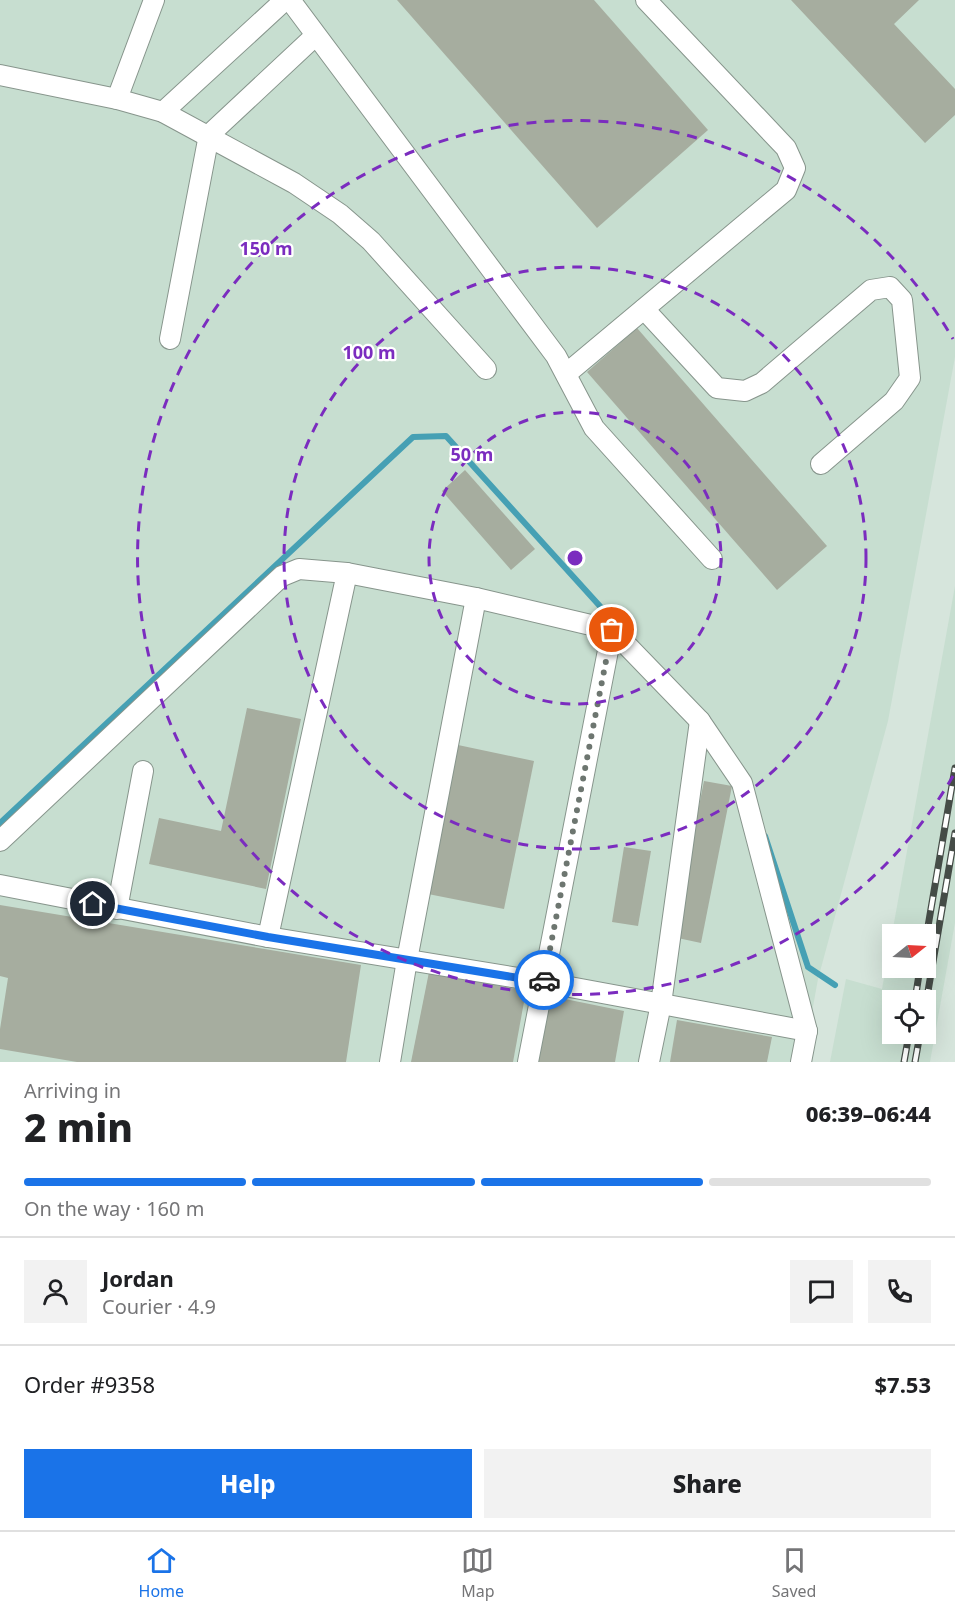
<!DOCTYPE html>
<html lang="en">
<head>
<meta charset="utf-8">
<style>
  :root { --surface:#fff; --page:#f2f2f2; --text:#202124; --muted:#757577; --line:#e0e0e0; --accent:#1a73e8 }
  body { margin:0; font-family:"Noto Sans",sans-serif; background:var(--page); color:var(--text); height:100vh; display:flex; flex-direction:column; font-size:22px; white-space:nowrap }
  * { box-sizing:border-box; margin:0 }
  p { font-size:20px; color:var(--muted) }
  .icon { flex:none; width:33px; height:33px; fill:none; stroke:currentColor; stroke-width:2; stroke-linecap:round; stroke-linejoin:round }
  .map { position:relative; height:1062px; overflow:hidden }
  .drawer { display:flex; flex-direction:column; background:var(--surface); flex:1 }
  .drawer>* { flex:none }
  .needle { width:39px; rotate:72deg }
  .controls { position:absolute; left:882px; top:924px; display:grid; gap:12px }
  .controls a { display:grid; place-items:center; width:54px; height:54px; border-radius:0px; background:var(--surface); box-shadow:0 6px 24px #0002; font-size:30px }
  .pin { position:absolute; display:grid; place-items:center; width:51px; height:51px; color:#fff; margin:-26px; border:3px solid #fff; border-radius:50%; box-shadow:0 2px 6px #0007 }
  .courier { position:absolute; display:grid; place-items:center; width:60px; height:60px; margin:-30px; border:4px solid #1a73e8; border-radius:50%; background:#fff; color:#222; box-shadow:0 2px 8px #0007 }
  .head em { font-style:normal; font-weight:800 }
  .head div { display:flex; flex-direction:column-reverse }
  .head { display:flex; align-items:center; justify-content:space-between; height:102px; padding:0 24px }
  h1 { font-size:39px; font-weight:800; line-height:45px }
  .bar { display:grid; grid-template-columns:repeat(4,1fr); gap:9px 6px; align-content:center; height:72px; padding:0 24px }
  .bar i { height:8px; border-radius:4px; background:var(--line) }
  .bar .active { background:var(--accent) }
  .bar p { grid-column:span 4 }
  .line { display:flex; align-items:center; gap:15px; padding:0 24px; border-top:2px solid var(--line) }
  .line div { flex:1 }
  .round { display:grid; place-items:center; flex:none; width:63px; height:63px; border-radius:0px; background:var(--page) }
  .primary-button { display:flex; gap:12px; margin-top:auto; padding:12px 24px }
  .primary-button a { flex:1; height:69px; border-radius:0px; background:var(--accent); color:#fff; font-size:24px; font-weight:800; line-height:69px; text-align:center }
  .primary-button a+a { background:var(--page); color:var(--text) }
  .dock { display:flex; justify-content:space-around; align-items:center; height:84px; border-top:2px solid var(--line); background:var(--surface); font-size:16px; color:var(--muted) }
  .dock a { display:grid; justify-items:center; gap:3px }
  .dock .active { color:var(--accent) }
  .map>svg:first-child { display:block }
</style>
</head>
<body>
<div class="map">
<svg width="955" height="1062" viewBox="0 0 955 1062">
  <rect width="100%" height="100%" fill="#d6e5dc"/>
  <g fill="#c7ded0" fill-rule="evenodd">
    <path d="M0,0H955V357L888,721L818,979L803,1062H0Z"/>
    <path d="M955,586V923L930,1062H830L846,979L882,989ZM892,934H926V968H892ZM892,1000H926V1034H892Z"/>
  </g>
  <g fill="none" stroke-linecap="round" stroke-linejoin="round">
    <g stroke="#46a0b4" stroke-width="6">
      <path d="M0,823L413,437L446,436L617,625"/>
      <path d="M765,836L808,967L835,985"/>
    </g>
  </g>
  <g fill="#a6ad9f">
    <path d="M397,0H594L708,130L597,228Z"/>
    <path d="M791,0H919L894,24L955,89V115L925,143Z"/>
    <path d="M637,328L827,546L777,590L587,372Z"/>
    <path d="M465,470L535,549L511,570L442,491Z"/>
    <path d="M247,708L301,719L266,889L149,864L159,818L221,831Z"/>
    <path d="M458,745L534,761L504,909L428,894Z"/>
    <path d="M704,781L732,786L701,943L673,937Z"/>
    <path d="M624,847L651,851L638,926L612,922Z"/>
    <path d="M0,905L361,965L346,1062H77L0,1049V1029L8,978L0,976Z"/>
    <path d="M429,972L526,991L513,1062H411Z"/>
    <path d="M550,996L624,1011L615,1062H537Z"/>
    <path d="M677,1020L772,1037L767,1062H670Z"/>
  </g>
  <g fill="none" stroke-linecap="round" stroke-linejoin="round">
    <g stroke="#87958c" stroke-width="22">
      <g id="minor">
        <path d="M290,0L556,356L594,428L712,559"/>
        <path d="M0,75L117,99L163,112L294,183L340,214L371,241L486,369"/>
        <path d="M117,99L154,0"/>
        <path d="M163,112L285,0"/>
        <path d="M644,309L717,388L745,391L762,383L871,290L890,287L902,300L910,378L894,401L821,464"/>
        <path d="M170,339L209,135L315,36"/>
        <path d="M566,374L786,190L795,168L786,148L646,0"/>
        <path d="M0,841L268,589L282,576L299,569L347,573L476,598L612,630"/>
        <path d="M0,885L268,937L543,982L807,1031L801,1062"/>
        <path d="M117,909L143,771"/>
        <path d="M268,937L347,573"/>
        <path d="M390,1062L407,960L476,598"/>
        <path d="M528,1062L612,630L700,721L742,783L807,1031"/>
        <path d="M649,1062L661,1004L700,721"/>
      </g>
    </g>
    <use href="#minor" stroke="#fff" stroke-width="20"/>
    <g stroke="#454c47" stroke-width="7">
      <g id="rail">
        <path d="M926,938L955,768"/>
        <path d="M915,1000L920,968"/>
        <path d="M926,1003L955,833"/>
        <path d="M904,1062L909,1034"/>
        <path d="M915,1062L920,1034"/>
      </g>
    </g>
    <use href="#rail" stroke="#fff" stroke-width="4.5" stroke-dasharray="14" stroke-linecap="butt"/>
  </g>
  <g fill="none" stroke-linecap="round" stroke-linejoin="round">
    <path stroke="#6d7670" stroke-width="6" stroke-dasharray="0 10.8" d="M544,980L612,630"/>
    <path stroke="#1a73e8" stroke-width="8" d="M93,904L268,937L543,982L544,980"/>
  </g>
  <g fill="none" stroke="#7b2cbf" stroke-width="3" stroke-dasharray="10 8">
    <circle cx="575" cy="558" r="146"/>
    <circle cx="575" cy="558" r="291"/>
    <path d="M953 776A437 437 0 1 1 953 339"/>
  </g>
  <circle cx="575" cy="558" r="9" fill="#7b2cbf" stroke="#fff" stroke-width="3"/>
  <g font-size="18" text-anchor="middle" font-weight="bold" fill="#7b2cbf" stroke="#fff" stroke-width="4.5" stroke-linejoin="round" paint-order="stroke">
    <text x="266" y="255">150 m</text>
    <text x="369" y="359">100 m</text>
    <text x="472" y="461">50 m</text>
  </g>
</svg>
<div class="controls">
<a><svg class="needle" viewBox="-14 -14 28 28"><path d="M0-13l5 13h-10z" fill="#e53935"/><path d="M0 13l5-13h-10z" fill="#757577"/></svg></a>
<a><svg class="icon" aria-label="locate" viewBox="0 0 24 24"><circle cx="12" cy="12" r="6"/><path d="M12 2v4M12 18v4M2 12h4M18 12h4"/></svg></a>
</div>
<div class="pin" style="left:612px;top:630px;background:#ea580c"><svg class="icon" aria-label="bag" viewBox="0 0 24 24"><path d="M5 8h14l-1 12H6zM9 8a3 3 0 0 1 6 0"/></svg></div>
<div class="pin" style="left:93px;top:904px;background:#1f2937"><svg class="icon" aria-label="home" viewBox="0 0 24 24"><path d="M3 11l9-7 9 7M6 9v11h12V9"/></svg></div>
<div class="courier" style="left:544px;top:980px"><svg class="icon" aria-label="car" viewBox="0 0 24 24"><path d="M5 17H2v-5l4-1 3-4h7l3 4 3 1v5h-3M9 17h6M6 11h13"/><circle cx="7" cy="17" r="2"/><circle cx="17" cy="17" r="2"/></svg></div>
</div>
<section class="drawer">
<div class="head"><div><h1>2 min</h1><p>Arriving in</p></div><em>06:39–06:44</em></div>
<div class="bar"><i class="active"></i><i class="active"></i><i class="active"></i><i></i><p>On the way · 160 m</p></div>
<div class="line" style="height:108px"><a class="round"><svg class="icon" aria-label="person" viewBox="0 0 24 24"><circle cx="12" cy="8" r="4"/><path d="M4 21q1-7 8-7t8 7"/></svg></a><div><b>Jordan</b><p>Courier · 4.9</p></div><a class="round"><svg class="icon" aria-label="chat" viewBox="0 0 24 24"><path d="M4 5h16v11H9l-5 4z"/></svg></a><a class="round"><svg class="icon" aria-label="phone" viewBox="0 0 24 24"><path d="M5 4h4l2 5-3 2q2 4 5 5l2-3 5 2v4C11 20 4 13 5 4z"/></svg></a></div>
<div class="line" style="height:78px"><div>Order #9358</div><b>$7.53</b></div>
<div class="primary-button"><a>Help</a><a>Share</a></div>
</section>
<nav class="dock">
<a class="active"><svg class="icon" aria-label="home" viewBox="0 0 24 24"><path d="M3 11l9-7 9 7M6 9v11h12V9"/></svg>Home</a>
<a><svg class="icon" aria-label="map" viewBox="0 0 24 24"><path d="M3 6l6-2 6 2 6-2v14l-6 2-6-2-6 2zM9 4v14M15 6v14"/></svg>Map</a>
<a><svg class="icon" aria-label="saved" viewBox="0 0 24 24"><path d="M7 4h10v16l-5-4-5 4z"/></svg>Saved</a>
</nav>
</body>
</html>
